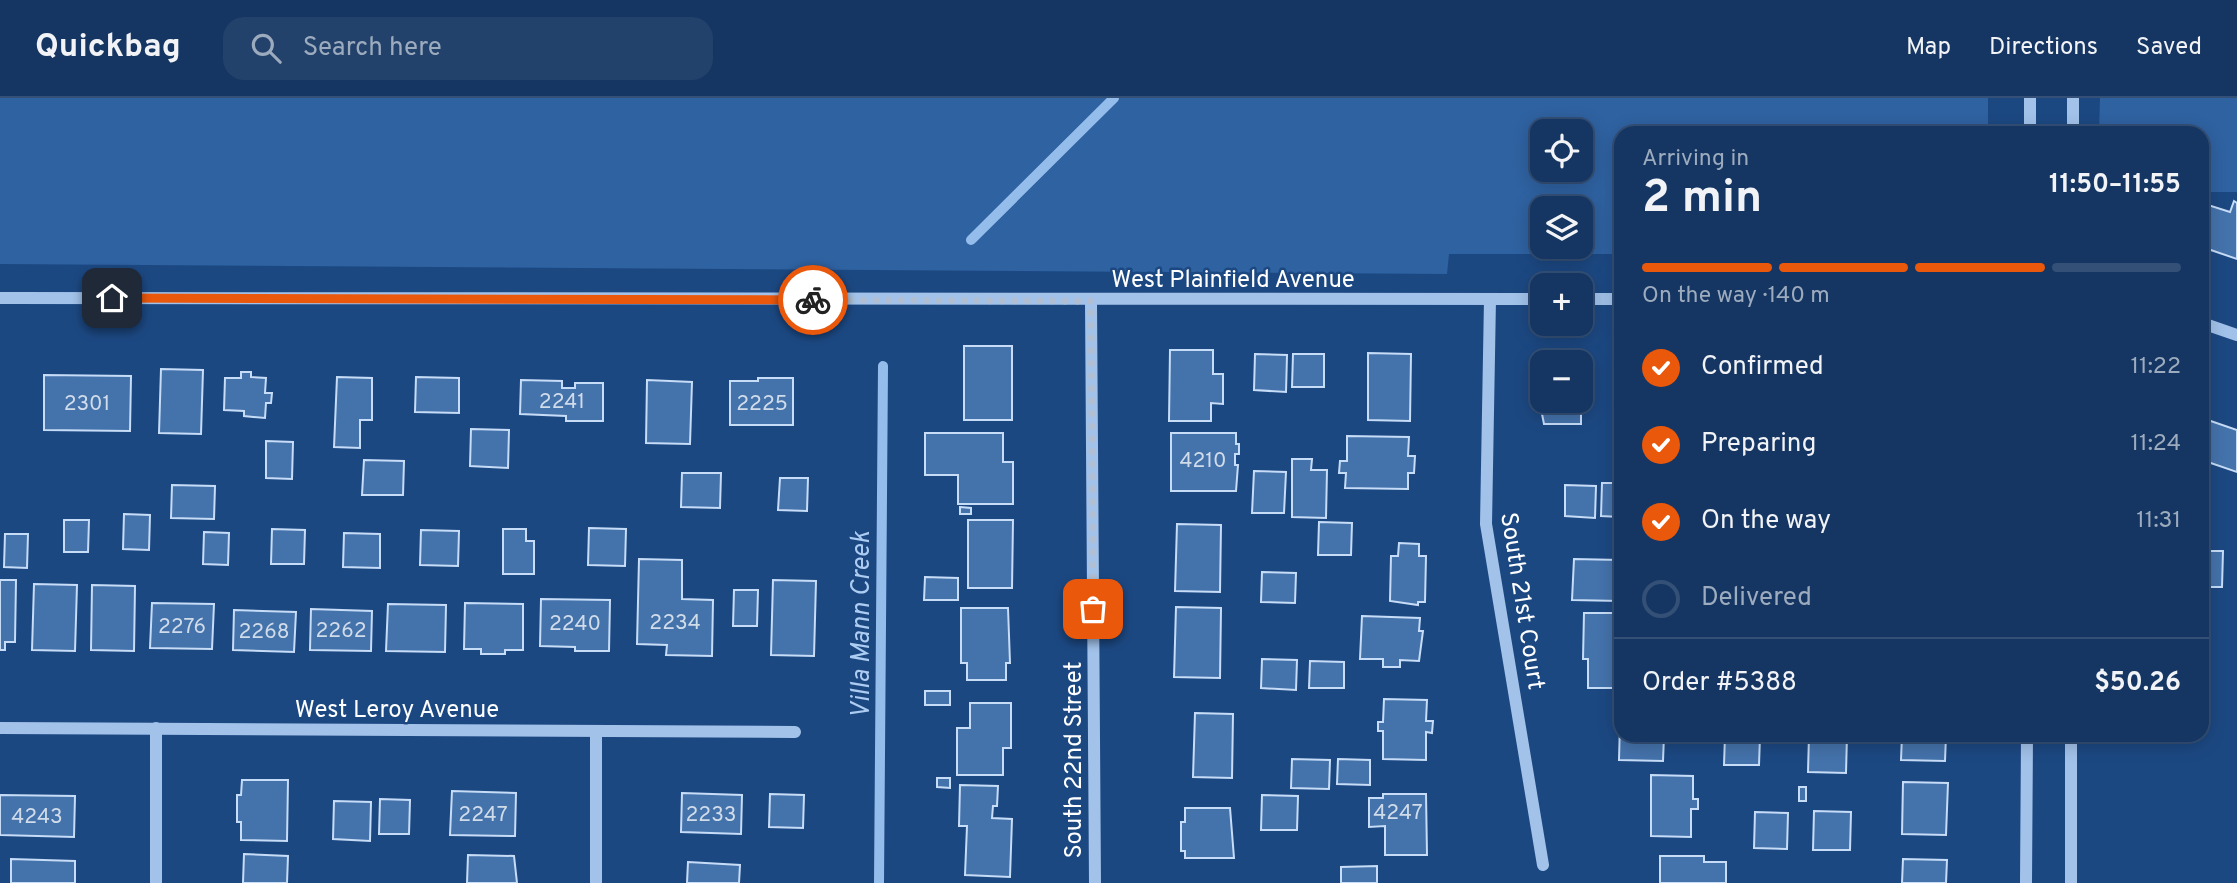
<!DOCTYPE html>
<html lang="en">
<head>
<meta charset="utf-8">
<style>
  :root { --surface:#153662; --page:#22416b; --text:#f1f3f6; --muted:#9dabbe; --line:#345077; --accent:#ea580c }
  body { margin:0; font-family:Overpass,sans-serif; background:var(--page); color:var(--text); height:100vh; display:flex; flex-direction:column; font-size:26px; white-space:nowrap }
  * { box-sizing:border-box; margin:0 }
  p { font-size:23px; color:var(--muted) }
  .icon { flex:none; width:38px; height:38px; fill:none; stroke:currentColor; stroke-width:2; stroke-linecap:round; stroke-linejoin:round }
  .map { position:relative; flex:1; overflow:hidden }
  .side { position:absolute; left:1614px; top:28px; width:595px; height:616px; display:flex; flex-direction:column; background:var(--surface); border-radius:21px; box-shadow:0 4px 18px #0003,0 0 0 2px var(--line) }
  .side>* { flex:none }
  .tools { position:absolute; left:1530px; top:21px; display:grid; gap:14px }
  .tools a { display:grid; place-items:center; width:63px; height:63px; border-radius:14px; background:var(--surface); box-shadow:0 4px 18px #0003,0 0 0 2px var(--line); font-size:35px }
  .pin { position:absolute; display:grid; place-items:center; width:60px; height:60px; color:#fff; margin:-30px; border-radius:14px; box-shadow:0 4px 10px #0006 }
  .courier { position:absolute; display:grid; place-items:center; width:70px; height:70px; margin:-35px; border:5px solid #ea580c; border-radius:50%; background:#fff; color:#222; box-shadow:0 2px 9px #0007 }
  .overview em { font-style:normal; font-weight:700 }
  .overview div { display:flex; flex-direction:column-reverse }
  .overview { display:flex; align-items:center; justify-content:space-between; height:119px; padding:0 28px }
  h1 { font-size:46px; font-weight:700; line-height:52px }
  .bar { display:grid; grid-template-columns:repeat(4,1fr); gap:10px 7px; align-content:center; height:84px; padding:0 28px }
  .bar i { height:9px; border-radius:5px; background:var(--line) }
  .bar .on { background:var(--accent) }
  .bar p { grid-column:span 4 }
  .line { display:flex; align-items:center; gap:18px; padding:0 28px; border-top:2px solid var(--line) }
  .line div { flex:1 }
  ol { padding:0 28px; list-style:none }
  li { display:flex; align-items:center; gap:21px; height:77px }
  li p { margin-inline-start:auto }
  li .icon { padding:7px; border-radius:50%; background:var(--accent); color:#fff; stroke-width:4 }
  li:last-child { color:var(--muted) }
  li i { width:38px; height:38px; border:4px solid var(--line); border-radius:50% }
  header { display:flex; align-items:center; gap:42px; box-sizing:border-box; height:98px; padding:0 35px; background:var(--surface); border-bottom:2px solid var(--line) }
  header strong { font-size:33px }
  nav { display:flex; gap:38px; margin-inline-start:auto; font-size:24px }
  .search { width:490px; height:63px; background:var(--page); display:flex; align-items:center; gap:18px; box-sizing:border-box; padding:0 24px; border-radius:21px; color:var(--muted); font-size:26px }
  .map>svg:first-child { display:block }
</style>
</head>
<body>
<header>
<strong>Quickbag</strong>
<div class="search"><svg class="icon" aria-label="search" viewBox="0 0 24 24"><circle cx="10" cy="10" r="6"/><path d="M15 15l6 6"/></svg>Search here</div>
<nav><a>Map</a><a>Directions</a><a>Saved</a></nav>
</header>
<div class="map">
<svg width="2237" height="785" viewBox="0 0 2237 785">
  <rect width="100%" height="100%" fill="#1c4882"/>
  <g fill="#2f62a1" fill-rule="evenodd">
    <path d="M0,0H1988V35H1620V156H1449L1447,176L0,166ZM1542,33H1580V72H1542ZM1542,110H1580V149H1542Z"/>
    <path d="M2100,0H2237V94H2202V35H2099Z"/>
  </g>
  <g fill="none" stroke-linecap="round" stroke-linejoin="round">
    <g stroke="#95bdec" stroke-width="10">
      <path d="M971,142L1114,0"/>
      <path d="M879,785L883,268"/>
    </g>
  </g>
  <g fill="#4472ab" stroke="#c6dcf7" stroke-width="2">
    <path d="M2234,103L2237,105V161L2202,149V105L2230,114Z"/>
    <rect x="964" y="248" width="48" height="74"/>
    <path d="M1170,252H1213V276H1223V306L1211,305V323H1169Z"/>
    <path d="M1368,255L1411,256L1410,323L1368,322Z"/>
    <path d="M1255,256L1287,257L1286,294L1254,292Z"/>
    <path d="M1293,256H1324V289H1292Z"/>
    <path d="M161,271L203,272L201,336L159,335Z"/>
    <path d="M241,274H251V279L266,280L265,295H272L271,305H266L265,320L244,318V313L224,312L225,280H241Z"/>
    <path d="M44,277L131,278L130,333L44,332Z"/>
    <path d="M337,279L372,280V322H360V350L334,349Z"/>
    <path d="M416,279L459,280V315L415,314Z"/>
    <path d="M758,280H793V327H730V283H758Z"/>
    <path d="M1581,281V326H1544L1539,301L1580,303Z"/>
    <path d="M521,282L562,283V290H575V285H603V323H566V318L520,316Z"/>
    <path d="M647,282L692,284L690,346L646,345Z"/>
    <path d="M2202,320L2237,332V374L2202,362Z"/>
    <path d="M471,331L509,332L508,370L470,368Z"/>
    <path d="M925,335H1003V364H1013V406H958V377H925Z"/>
    <path d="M1171,335H1236V346H1239V356H1235V367H1238L1236,393H1171Z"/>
    <path d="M1347,338L1409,339L1408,358H1415L1414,375H1408V391L1345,390L1346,375H1339L1340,363H1347Z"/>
    <path d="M266,343L293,344L292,381L266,380Z"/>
    <path d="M1292,361H1312L1311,372H1327L1326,420L1292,419Z"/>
    <path d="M364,362L404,363L403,397H362Z"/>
    <path d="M1254,373L1286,374L1284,415H1252Z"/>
    <path d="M682,375H721L720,410L681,409Z"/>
    <path d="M780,380H808L807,413L778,412Z"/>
    <path d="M1602,385H1620V419L1601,418Z"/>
    <path d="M172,387L215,388L214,421L171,420Z"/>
    <path d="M1565,387L1596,388L1595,420L1565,418Z"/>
    <path d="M960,409L971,410V416H960Z"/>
    <path d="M124,416L150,417L149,452L123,451Z"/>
    <path d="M64,422H89L88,454H64Z"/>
    <path d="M968,422H1013L1012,490H968Z"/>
    <path d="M1319,424L1352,425L1351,457H1318Z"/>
    <path d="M1177,426L1221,427L1220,494L1175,493Z"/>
    <path d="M589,430L626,431L625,468L588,467Z"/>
    <path d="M272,431L305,432L304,466H271Z"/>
    <path d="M503,431H526V443H534V476H503Z"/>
    <path d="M421,432L459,433L458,468L420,467Z"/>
    <path d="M204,434L229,435L228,467L203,466Z"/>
    <path d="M344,435L380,436V470L343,469Z"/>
    <path d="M5,436H28L27,470L4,469Z"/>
    <path d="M1399,445L1419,446V458H1426L1425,504H1418V507L1390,503L1391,458H1398Z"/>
    <path d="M2202,453H2223L2222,489H2202Z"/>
    <path d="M639,461L682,462V501L713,502L712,558L666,557L667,547L637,546Z"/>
    <path d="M1574,461L1620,462V503L1572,502Z"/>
    <path d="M1262,474L1296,475L1295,505L1261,504Z"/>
    <path d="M925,479L958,480V502H924Z"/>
    <path d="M0,482H16L15,544H5V552H0Z"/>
    <path d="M773,482L816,483L814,558L771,557Z"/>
    <path d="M34,486L77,487L75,553L32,552Z"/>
    <path d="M92,487L135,488L134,553L91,552Z"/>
    <path d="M734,492H758L757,528H733Z"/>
    <path d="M541,501L610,502L609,553H575V549L540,548Z"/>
    <path d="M152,505L214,506L212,551L150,550Z"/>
    <path d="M465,505L523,506V552H505V556H481V551H464Z"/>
    <path d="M388,506L446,507L445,554L386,553Z"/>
    <path d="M1176,509L1221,510L1220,580L1174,579Z"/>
    <path d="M961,510H1008L1010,565H1006V582H967V565H961Z"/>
    <path d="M311,511L372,513L371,553L310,552Z"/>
    <path d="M234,512L296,514L294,554L233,552Z"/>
    <path d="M1584,515H1620V590H1588V561H1583Z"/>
    <path d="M1362,518L1420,520L1419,533H1423L1419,563L1400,562V569H1383V561H1360Z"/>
    <rect x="2202" y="532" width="3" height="27"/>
    <path d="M1262,561L1297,562L1296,592L1261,590Z"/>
    <path d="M1310,563L1344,564V590H1309Z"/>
    <rect x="925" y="593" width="25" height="14"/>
    <path d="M1384,601L1427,602L1426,623H1433L1432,635L1426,634V662L1383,661V633H1378V624H1383Z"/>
    <path d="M970,605H1011V650H1003V677H957V630H970Z"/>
    <path d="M1195,615L1233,616L1232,680L1193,679Z"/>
    <path d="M1620,624V637H1664L1663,663L1619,662Z"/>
    <path d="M1725,637L1760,638L1759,667H1724Z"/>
    <path d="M1809,637H1847L1846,675L1808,674Z"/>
    <path d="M1902,637H1946L1945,663L1901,662Z"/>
    <path d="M1292,661L1330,662L1329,691L1291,690Z"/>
    <path d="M1338,661L1370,662V687L1337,686Z"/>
    <path d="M1651,677L1693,678V701H1698V711H1691V739L1651,738Z"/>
    <path d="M937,680H950V690L937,689Z"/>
    <path d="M242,682H288L287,743L241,742V724H237V697H241Z"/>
    <path d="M1903,684L1948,685L1946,737L1902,736Z"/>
    <path d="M960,687L998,688L997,708H993L992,720L1012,721L1010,779L965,777L967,728H959Z"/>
    <rect x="1799" y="689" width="7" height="14"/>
    <path d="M452,693L516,695L515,738L450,737Z"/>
    <path d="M682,695L742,697L741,736L681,734Z"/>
    <path d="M770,696L804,697L803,730L769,729Z"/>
    <path d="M1383,696H1426L1427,757H1385V728L1369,729V700H1383Z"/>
    <path d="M0,697L75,698L74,739L0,737Z"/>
    <path d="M1262,697L1298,698L1297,732H1261Z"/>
    <path d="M380,701L410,702L409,736H379Z"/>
    <path d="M334,703L371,704L370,743L333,741Z"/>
    <path d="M1185,710H1230L1234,760H1185V753H1181V724H1185Z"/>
    <path d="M1814,713L1851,714L1850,752H1813Z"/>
    <path d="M1755,714L1788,715L1787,751L1754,750Z"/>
    <path d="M244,756L288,758L287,785H243Z"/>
    <path d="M468,757L514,758L517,785H467Z"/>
    <path d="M1660,758H1704V764H1726V785H1660Z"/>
    <path d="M11,761L75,763V785H11Z"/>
    <path d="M1903,761L1947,762L1946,785H1902Z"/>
    <path d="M688,764L740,767L739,785H687Z"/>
    <path d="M1377,768V785H1341V769Z"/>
  </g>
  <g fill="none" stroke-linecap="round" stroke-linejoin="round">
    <g stroke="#a2c2ea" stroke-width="12">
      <path d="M2030,35V0"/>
      <path d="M2073,35V0"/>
      <path d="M0,200L1542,201"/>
      <path d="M1490,201L1486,426L1543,767"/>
      <path d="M1580,201H1620"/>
      <path d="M1091,203L1095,785"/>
      <path d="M2202,225L2237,237"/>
      <path d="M0,630L795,634"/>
      <path d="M156,785V630"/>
      <path d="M596,785V633"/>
      <path d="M2026,785L2027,637"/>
      <path d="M2071,785V637"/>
    </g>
  </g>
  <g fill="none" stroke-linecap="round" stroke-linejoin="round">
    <path stroke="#b0bfd3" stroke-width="7" stroke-dasharray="0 12.6" d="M813,202L1091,203L1093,511"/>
    <path stroke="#ea580c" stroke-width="9" d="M112,200L813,202"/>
  </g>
  <g text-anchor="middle" stroke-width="5" stroke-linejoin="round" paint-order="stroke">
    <g font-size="21" fill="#d0dcea">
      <text x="562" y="310">2241</text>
      <text x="87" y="312">2301</text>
      <text x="762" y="312">2225</text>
      <text x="1203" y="369">4210</text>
      <text x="675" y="531">2234</text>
      <text x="575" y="532">2240</text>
      <text x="182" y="535">2276</text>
      <text x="341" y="539">2262</text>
      <text x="264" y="540">2268</text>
      <text x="1398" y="721">4247</text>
      <text x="483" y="723">2247</text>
      <text x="711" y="723">2233</text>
      <text x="37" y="725">4243</text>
    </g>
    <g font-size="24" fill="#fff" stroke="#1c4882">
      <text x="1233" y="189">West Plainfield Avenue</text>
      <text transform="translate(1523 503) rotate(81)" y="8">South 21st Court</text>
      <text x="397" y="619">West Leroy Avenue</text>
      <text transform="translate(1073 662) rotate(-90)" y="8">South 22nd Street</text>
    </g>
    <g font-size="26" font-style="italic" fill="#adccf2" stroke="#1c4882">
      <text transform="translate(860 527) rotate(-90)" y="9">Villa Mann Creek</text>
    </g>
  </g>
</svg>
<div class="tools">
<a><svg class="icon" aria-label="locate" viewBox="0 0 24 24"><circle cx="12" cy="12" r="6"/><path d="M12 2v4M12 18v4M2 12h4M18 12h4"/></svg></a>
<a><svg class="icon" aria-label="layers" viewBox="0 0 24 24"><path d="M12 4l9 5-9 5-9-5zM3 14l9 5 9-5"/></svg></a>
<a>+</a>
<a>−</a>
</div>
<div class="pin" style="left:1093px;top:511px;background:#ea580c"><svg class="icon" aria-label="bag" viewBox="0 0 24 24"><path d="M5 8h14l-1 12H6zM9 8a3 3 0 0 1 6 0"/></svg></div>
<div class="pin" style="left:112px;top:200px;background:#1f2937"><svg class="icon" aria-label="home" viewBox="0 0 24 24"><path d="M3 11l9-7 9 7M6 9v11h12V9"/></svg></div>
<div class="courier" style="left:813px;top:202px"><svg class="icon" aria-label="bike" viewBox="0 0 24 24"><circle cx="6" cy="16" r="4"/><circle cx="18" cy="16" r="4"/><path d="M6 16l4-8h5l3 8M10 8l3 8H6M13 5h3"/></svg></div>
<section class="side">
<div class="overview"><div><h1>2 min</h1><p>Arriving in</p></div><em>11:50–11:55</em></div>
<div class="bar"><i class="on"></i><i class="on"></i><i class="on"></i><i></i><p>On the way · 140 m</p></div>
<ol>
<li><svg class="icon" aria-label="check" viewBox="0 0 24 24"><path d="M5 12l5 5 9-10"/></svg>Confirmed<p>11:22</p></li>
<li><svg class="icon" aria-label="check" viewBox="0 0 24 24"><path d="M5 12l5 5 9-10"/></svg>Preparing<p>11:24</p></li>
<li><svg class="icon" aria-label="check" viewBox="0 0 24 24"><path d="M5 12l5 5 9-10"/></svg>On the way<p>11:31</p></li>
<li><i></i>Delivered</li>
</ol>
<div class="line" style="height:91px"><div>Order #5388</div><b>$50.26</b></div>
</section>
</div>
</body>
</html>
